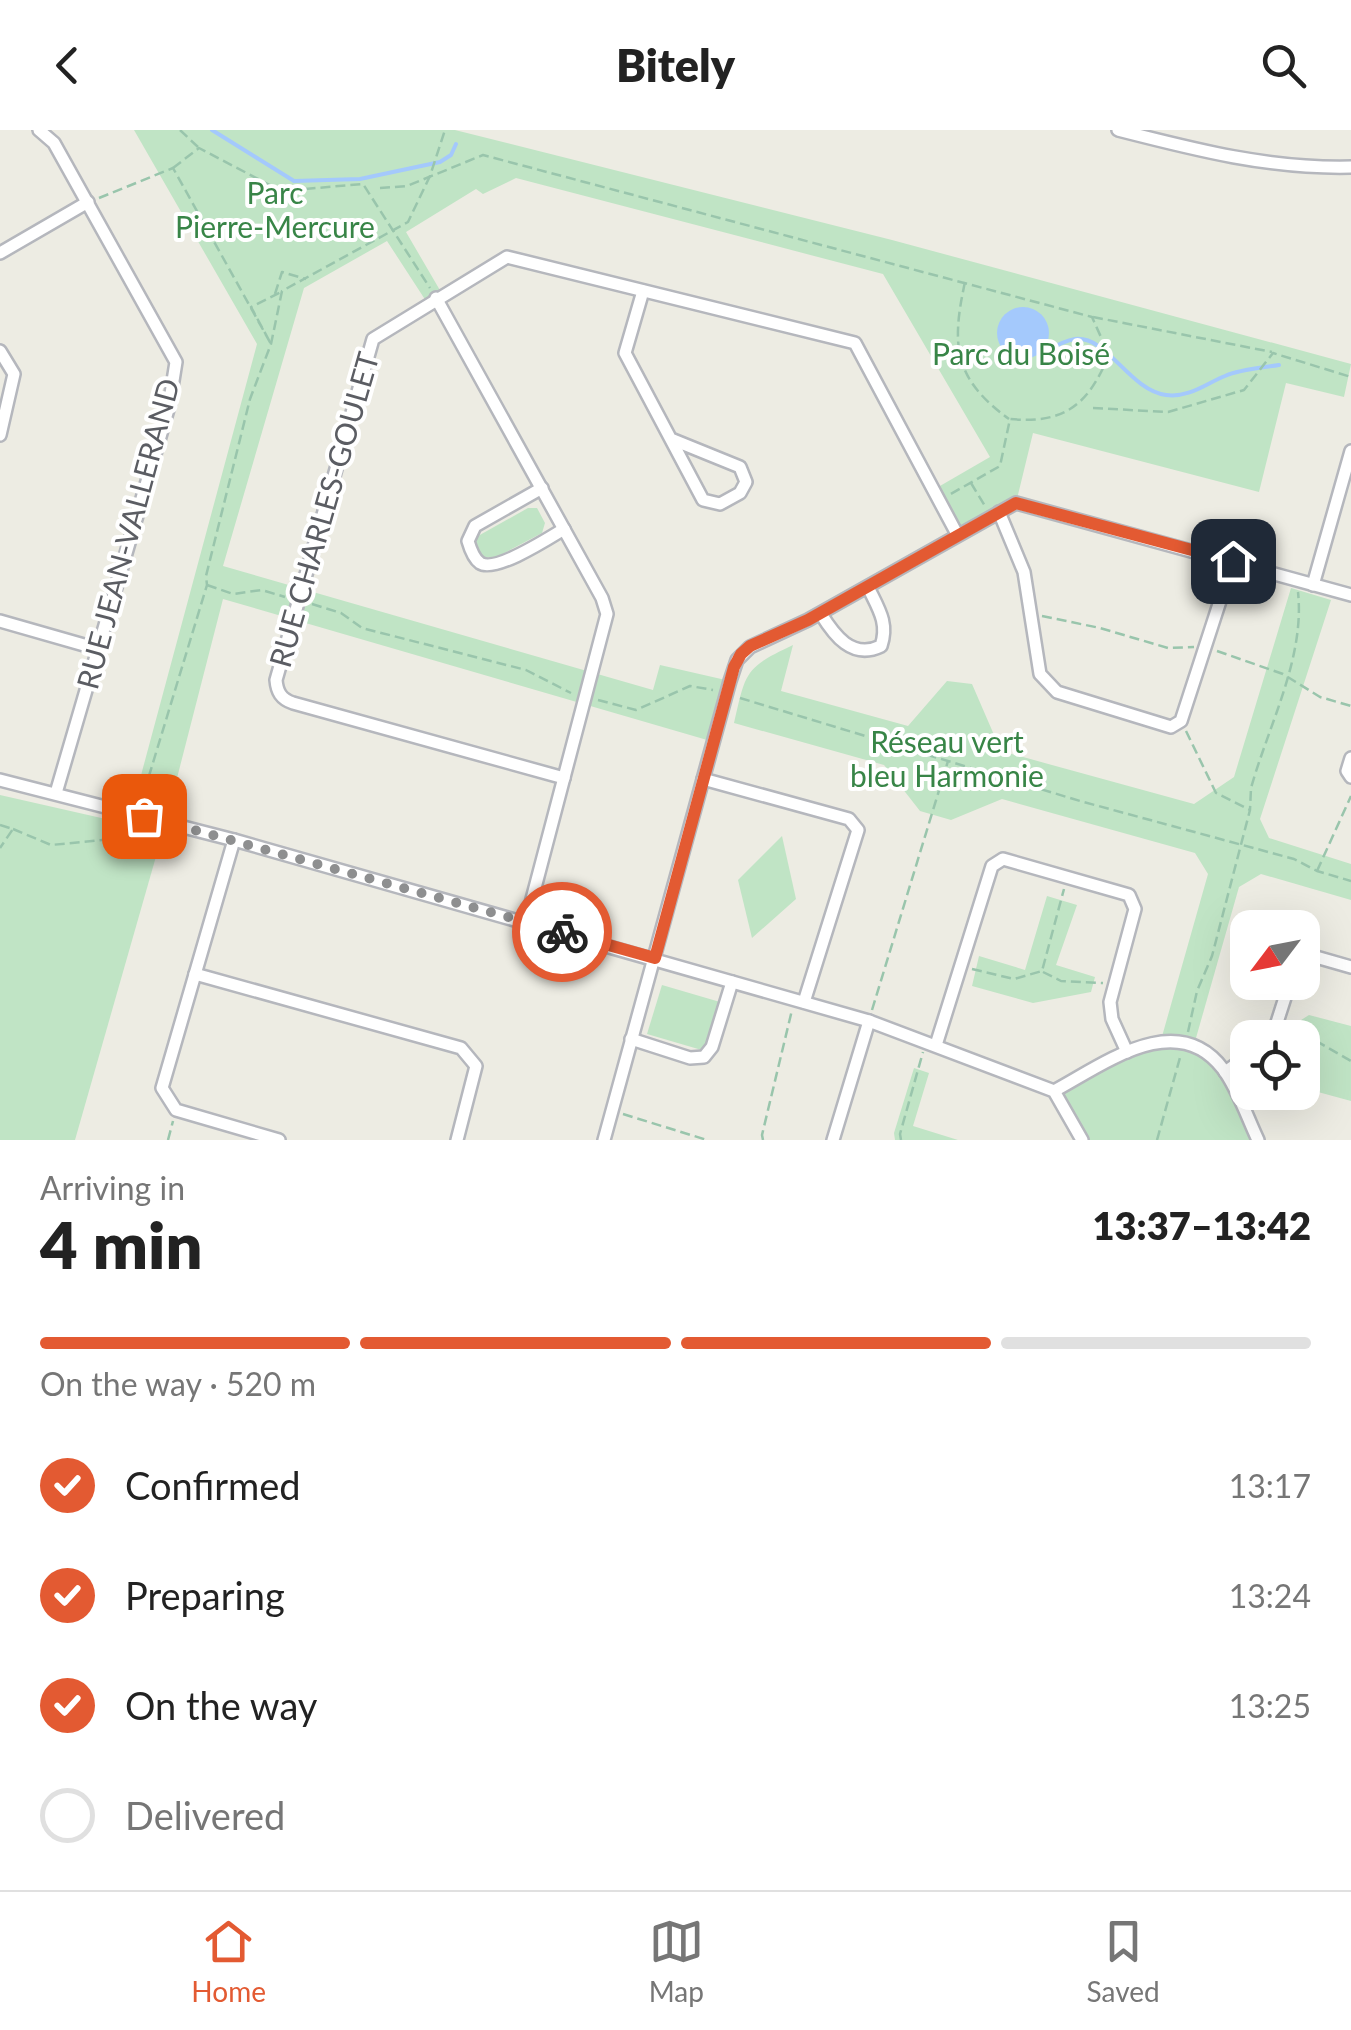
<!DOCTYPE html>
<html lang="en">
<head>
<meta charset="utf-8">
<style>
  :root { --surface:#fff; --page:#f6f6f6; --text:#222; --muted:#767676; --line:#e0e0e0; --accent:#e35a32 }
  body { margin:0; font-family:Lato,sans-serif; background:var(--page); color:var(--text); height:100vh; display:flex; flex-direction:column; font-size:38px; white-space:nowrap }
  * { box-sizing:border-box; margin:0 }
  p { font-size:32px; color:var(--muted) }
  .icon { flex:none; width:55px; height:55px; fill:none; stroke:currentColor; stroke-width:2; stroke-linecap:round; stroke-linejoin:round }
  .map { position:relative; height:1010px; overflow:hidden }
  .side { display:flex; flex-direction:column; background:var(--surface); flex:1 }
  .side>* { flex:none }
  .needle { width:65px; rotate:238deg }
  .fabs { position:absolute; left:1230px; top:780px; display:grid; gap:20px }
  .fabs a { display:grid; place-items:center; width:90px; height:90px; border-radius:20px; background:var(--surface); box-shadow:0 10px 40px #0002; font-size:50px }
  .pin { position:absolute; display:grid; place-items:center; width:85px; height:85px; color:#fff; margin:-42px; border-radius:20px; box-shadow:0 5px 15px #0006 }
  .courier { position:absolute; display:grid; place-items:center; width:100px; height:100px; margin:-50px; border:8px solid #e35a32; border-radius:50%; background:#fff; color:#222; box-shadow:0 2px 12px #0007 }
  .summary em { font-style:normal; font-weight:800 }
  .summary div { display:flex; flex-direction:column-reverse }
  .summary { display:flex; align-items:center; justify-content:space-between; height:170px; padding:0 40px }
  h1 { font-size:65px; font-weight:800; line-height:75px }
  .bar { display:grid; grid-template-columns:repeat(4,1fr); gap:15px 10px; align-content:center; height:120px; padding:0 40px }
  .bar i { height:12px; border-radius:8px; background:var(--line) }
  .bar .active { background:var(--accent) }
  .bar p { grid-column:span 4 }
  ol { padding:0 40px; list-style:none }
  li { display:flex; align-items:center; gap:30px; height:110px }
  li p { margin-inline-start:auto }
  li .icon { padding:10px; border-radius:50%; background:var(--accent); color:#fff; stroke-width:4 }
  li:last-child { color:var(--muted) }
  li i { width:55px; height:55px; border:5px solid var(--line); border-radius:50% }
  header { display:flex; justify-content:space-between; align-items:center; height:130px; padding:0 40px; background:var(--surface); font-size:45px; font-weight:800 }
  .menu { display:flex; justify-content:space-around; align-items:center; height:140px; border-top:2px solid var(--line); background:var(--surface); font-size:28px; color:var(--muted) }
  .menu a { display:grid; justify-items:center; gap:5px }
  .menu .active { color:var(--accent) }
  .map>svg:first-child { display:block }
</style>
</head>
<body>
<header><svg class="icon" aria-label="back" viewBox="0 0 24 24"><path d="M15 5l-7 7 7 7"/></svg>Bitely<svg class="icon" aria-label="search" viewBox="0 0 24 24"><circle cx="10" cy="10" r="6"/><path d="M15 15l6 6"/></svg></header>
<div class="map">
<svg width="1351" height="1010" viewBox="0 0 1351 1010">
  <rect width="100%" height="100%" fill="#edece3"/>
  <g fill="#c0e4c5">
    <path d="M134,0H455L892,110L1351,234L1344,267L1286,253L1259,362L1033,303L1016,373L957,404L933,360L990,327L883,144L516,48L483,64L476,59L406,102L441,162L426,171L387,111L304,158L223,436L653,560L660,535L730,551L714,612L223,469L167,687L133,675L257,214Z"/>
    <path d="M528,378H537L545,393L542,403L495,428L481,427L473,414L478,406Z"/>
    <path d="M1291,458L1331,470L1260,689L1269,708L1351,734V770L1261,744L1239,757L1194,915L1211,926L1258,1010H1082L1054,961L1161,910L1208,744L1195,723L1002,669L951,690L920,681L884,635L734,593C746,542 744,538 793,515L781,561L908,596L947,551L972,554L1001,621L1194,674L1234,647Z"/>
    <path d="M0,665L163,702L75,1010H0Z"/>
    <path d="M782,706L796,769L752,808L738,750Z"/>
    <path d="M1047,766L1077,775L1056,835L1095,847L1091,862L1033,873L972,856L979,826L1025,840Z"/>
    <path d="M662,855L720,872L705,921L647,904Z"/>
    <path d="M1309,885L1351,896V971L1318,962L1303,937L1302,908L1292,907L1298,892Z"/>
    <path d="M914,938L929,943L913,996L958,1010H895L894,1003Z"/>
  </g>
  <circle fill="#a4c9fc" cx="1023" cy="203" r="26"/>
  <g fill="none" stroke-linecap="round" stroke-linejoin="round">
    <g stroke="#a4c9fc" stroke-width="4">
      <path d="M212,0L294,51L360,49L440,32L451,25L456,14"/>
      <path d="M1039,225C1050,219 1062,211 1075,209C1107,205 1129,260 1166,265C1189,268 1205,254 1225,246C1241,239 1261,238 1279,235"/>
    </g>
    <g stroke="#b5b7bd" stroke-width="16">
      <g id="street">
        <path d="M39,0L54,13L176,232L169,276L56,663"/>
        <path d="M1118,0C1196,20 1270,39 1351,37"/>
        <path d="M0,123L88,72"/>
        <path d="M643,161L625,223L703,370L720,374L740,363L746,352L740,337L671,309"/>
        <path d="M436,168L602,468L607,484L526,792"/>
        <path d="M0,221L14,244L0,305"/>
        <path d="M542,358L475,396L468,411C470,418 473,428 480,433C495,443 549,408 564,399"/>
        <path d="M999,382L1024,442L1040,544L1057,562L1171,597L1181,591L1233,431"/>
        <path d="M1313,455L1351,321"/>
        <path d="M821,484C834,505 852,530 881,516C889,493 878,478 868,457"/>
        <path d="M0,491L98,519"/>
        <path d="M1351,628L1347,641L1351,647"/>
        <path d="M564,648L293,573C281,569 277,562 276,550L373,209L507,127L855,213L957,404"/>
        <path d="M703,649L849,689L858,700L804,872"/>
        <path d="M0,650L234,710L869,891L1054,961L1082,1010"/>
        <path d="M234,710L162,958L176,980L279,1010"/>
        <path d="M1302,831L1309,825L1351,837"/>
        <path d="M195,844L461,918L476,936L457,1010"/>
        <path d="M1272,908L1290,852"/>
        <path d="M631,909L690,928L704,927L712,917L732,852"/>
        <path d="M936,915L992,736L1003,729L1129,765L1135,779L1110,872L1112,889L1127,922"/>
        <path d="M1225,942L1248,926"/>
        <path d="M1054,961C1104,934 1177,878 1223,939C1238,959 1247,987 1258,1010"/>
        <path d="M604,1010L730,551L737,530L750,517L808,490L1016,373L1351,465"/>
        <path d="M833,1010L869,891"/>
      </g>
    </g>
    <g stroke="#99c5ac" stroke-width="2.5" stroke-dasharray="10 5" stroke-linecap="butt">
      <path d="M180,0L198,17"/>
      <path d="M173,38L199,18L281,61L363,54L430,158"/>
      <path d="M380,58L407,56L483,25L1092,187L1109,225C1088,275 1065,294 1010,289L1000,336L949,365"/>
      <path d="M99,68L173,38L271,214L251,177L281,162"/>
      <path d="M965,152C951,216 954,249 1009,289"/>
      <path d="M275,164L282,142L306,149"/>
      <path d="M1093,187L1272,222"/>
      <path d="M1093,278L1168,282L1244,260L1273,223L1351,247"/>
      <path d="M971,353L985,376"/>
      <path d="M207,455L233,464L262,460L285,467"/>
      <path d="M312,474L341,483L362,498L526,540L571,563"/>
      <path d="M1042,486L1100,498L1168,518L1194,517"/>
      <path d="M1217,521L1283,544L1320,567L1351,576"/>
      <path d="M740,568L1080,671L1294,729L1317,741L1351,751"/>
      <path d="M598,570L636,580L690,556L713,560"/>
      <path d="M1186,601L1216,663L1250,680"/>
      <path d="M147,676L145,659L207,455L206,446L250,269L271,214L282,161L408,92L430,46L445,0"/>
      <path d="M0,695L13,699L0,718"/>
      <path d="M13,699L51,715L122,708L139,698"/>
      <path d="M1317,741L1351,666"/>
      <path d="M972,839L1014,849L1042,841L1064,759"/>
      <path d="M1043,842L1061,851L1103,853"/>
      <path d="M872,880L948,631"/>
      <path d="M1290,896L1351,931"/>
      <path d="M1188,902L1197,861L1212,826L1250,680L1251,658C1269,594 1305,528 1298,462"/>
      <path d="M623,984L707,1010"/>
      <path d="M168,1010L173,991"/>
      <path d="M763,1010L762,1005L792,880"/>
      <path d="M901,1010L900,1004L923,922"/>
      <path d="M1157,1010L1181,924"/>
    </g>
    <use href="#street" stroke="#fff" stroke-width="11"/>
  </g>
  <g fill="none" stroke-linecap="round" stroke-linejoin="round">
    <path stroke="#8e8f90" stroke-width="10" stroke-dasharray="0 18" d="M144,686L562,802"/>
    <path stroke="#e35a32" stroke-width="12" d="M562,802L655,828L734,537L741,524L750,516L808,490L1016,373L1233,431"/>
  </g>
  <g text-anchor="middle" stroke-width="8" stroke-linejoin="round" paint-order="stroke">
    <g font-size="30" fill="#388547" stroke="#fff">
      <text x="275" y="74">Parc<tspan x="275" dy="34">Pierre-Mercure</tspan></text>
      <text x="1021" y="235">Parc du Boisé</text>
      <text x="947" y="623">Réseau vert<tspan x="947" dy="34">bleu Harmonie</tspan></text>
    </g>
    <g font-size="30" fill="#5b5d63" stroke="#fff">
      <text transform="translate(325 380) rotate(-74)" y="10">RUE CHARLES-GOULET</text>
      <text transform="translate(129 404) rotate(-75)" y="10">RUE JEAN-VALLERAND</text>
    </g>
  </g>
</svg>
<div class="fabs">
<a><svg class="needle" viewBox="-14 -14 28 28"><path d="M0-13l5 13h-10z" fill="#e53935"/><path d="M0 13l5-13h-10z" fill="#767676"/></svg></a>
<a><svg class="icon" aria-label="locate" viewBox="0 0 24 24"><circle cx="12" cy="12" r="6"/><path d="M12 2v4M12 18v4M2 12h4M18 12h4"/></svg></a>
</div>
<div class="pin" style="left:144px;top:686px;background:#ea580c"><svg class="icon" aria-label="bag" viewBox="0 0 24 24"><path d="M5 8h14l-1 12H6zM9 8a3 3 0 0 1 6 0"/></svg></div>
<div class="pin" style="left:1233px;top:431px;background:#1f2937"><svg class="icon" aria-label="home" viewBox="0 0 24 24"><path d="M3 11l9-7 9 7M6 9v11h12V9"/></svg></div>
<div class="courier" style="left:562px;top:802px"><svg class="icon" aria-label="bike" viewBox="0 0 24 24"><circle cx="6" cy="16" r="4"/><circle cx="18" cy="16" r="4"/><path d="M6 16l4-8h5l3 8M10 8l3 8H6M13 5h3"/></svg></div>
</div>
<section class="side">
<div class="summary"><div><h1>4 min</h1><p>Arriving in</p></div><em>13:37–13:42</em></div>
<div class="bar"><i class="active"></i><i class="active"></i><i class="active"></i><i></i><p>On the way · 520 m</p></div>
<ol>
<li><svg class="icon" aria-label="check" viewBox="0 0 24 24"><path d="M5 12l5 5 9-10"/></svg>Confirmed<p>13:17</p></li>
<li><svg class="icon" aria-label="check" viewBox="0 0 24 24"><path d="M5 12l5 5 9-10"/></svg>Preparing<p>13:24</p></li>
<li><svg class="icon" aria-label="check" viewBox="0 0 24 24"><path d="M5 12l5 5 9-10"/></svg>On the way<p>13:25</p></li>
<li><i></i>Delivered</li>
</ol>
</section>
<nav class="menu">
<a class="active"><svg class="icon" aria-label="home" viewBox="0 0 24 24"><path d="M3 11l9-7 9 7M6 9v11h12V9"/></svg>Home</a>
<a><svg class="icon" aria-label="map" viewBox="0 0 24 24"><path d="M3 6l6-2 6 2 6-2v14l-6 2-6-2-6 2zM9 4v14M15 6v14"/></svg>Map</a>
<a><svg class="icon" aria-label="saved" viewBox="0 0 24 24"><path d="M7 4h10v16l-5-4-5 4z"/></svg>Saved</a>
</nav>
</body>
</html>
